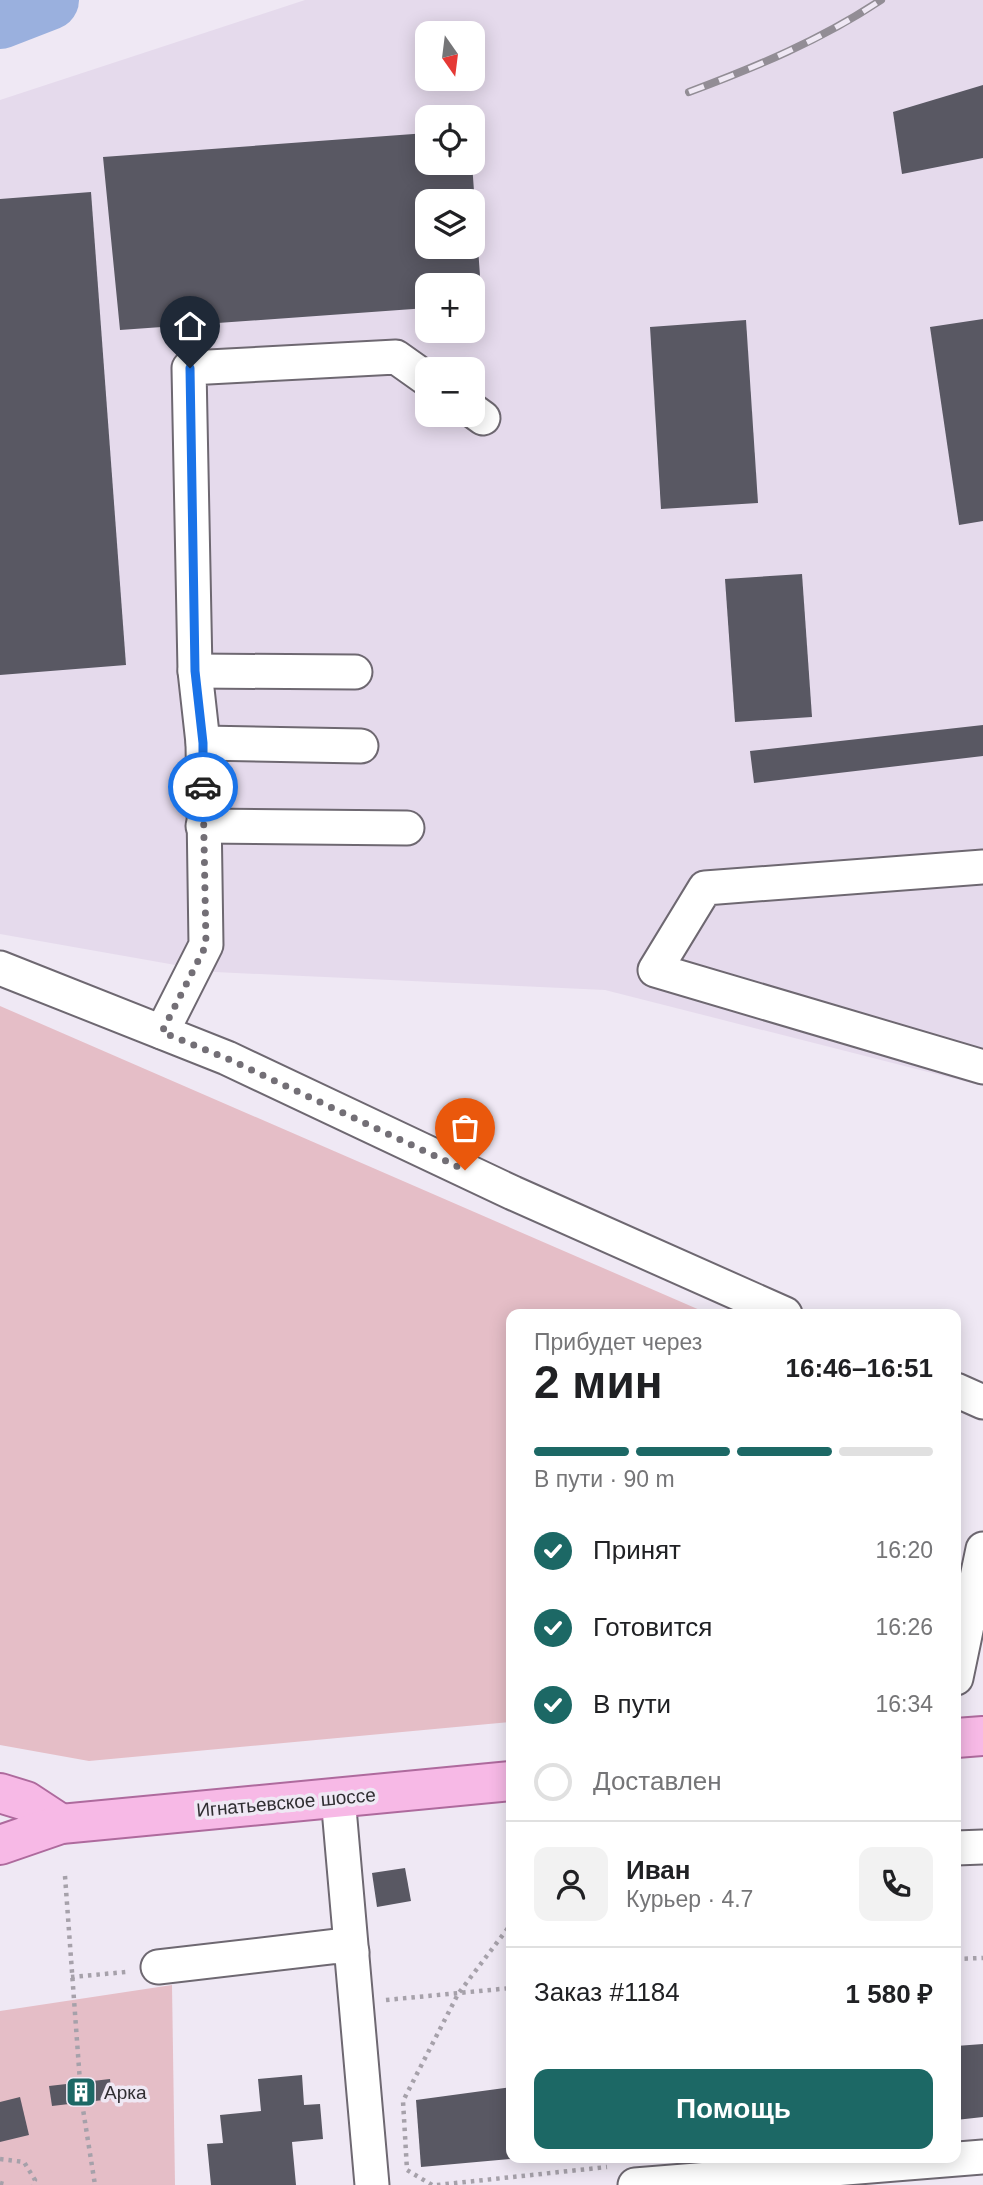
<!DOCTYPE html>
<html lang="ru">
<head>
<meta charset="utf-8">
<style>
  :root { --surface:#fff; --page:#f2f2f2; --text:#202124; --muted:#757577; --line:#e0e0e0; --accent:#1c6865 }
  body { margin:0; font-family:Arial,sans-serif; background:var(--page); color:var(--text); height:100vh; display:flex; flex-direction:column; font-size:26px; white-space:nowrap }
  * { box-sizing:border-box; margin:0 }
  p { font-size:23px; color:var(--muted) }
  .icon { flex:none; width:38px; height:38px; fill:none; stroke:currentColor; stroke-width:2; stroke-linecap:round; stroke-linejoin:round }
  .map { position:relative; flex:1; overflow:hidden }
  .drawer { position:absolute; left:506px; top:1309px; width:455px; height:854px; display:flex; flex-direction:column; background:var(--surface); border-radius:14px; box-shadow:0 4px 18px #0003 }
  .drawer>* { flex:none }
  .needle { width:46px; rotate:166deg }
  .buttons { position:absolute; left:415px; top:21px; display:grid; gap:14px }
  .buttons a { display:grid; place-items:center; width:70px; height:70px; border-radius:14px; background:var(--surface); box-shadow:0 4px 18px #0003; font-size:35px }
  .pin { position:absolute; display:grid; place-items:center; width:60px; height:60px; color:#fff; margin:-72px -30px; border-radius:50% 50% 50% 0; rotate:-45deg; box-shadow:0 0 7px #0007 }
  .pin .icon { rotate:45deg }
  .courier { position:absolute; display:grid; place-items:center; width:70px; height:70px; margin:-35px; border:5px solid #1a73e8; border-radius:50%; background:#fff; color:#222; box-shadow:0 2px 9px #0007 }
  .overview em { font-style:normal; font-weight:700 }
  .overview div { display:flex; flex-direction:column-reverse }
  .overview { display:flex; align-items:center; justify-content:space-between; height:119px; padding:0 28px }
  h1 { font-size:46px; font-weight:700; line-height:52px }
  .bar { display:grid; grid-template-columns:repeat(4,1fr); gap:10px 7px; align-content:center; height:84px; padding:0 28px }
  .bar i { height:9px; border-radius:5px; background:var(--line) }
  .bar .active { background:var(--accent) }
  .bar p { grid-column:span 4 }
  .line { display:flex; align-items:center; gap:18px; padding:0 28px; border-top:2px solid var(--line) }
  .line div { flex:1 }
  .round { display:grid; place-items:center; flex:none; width:74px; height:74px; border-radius:14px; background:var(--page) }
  ol { padding:0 28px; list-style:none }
  li { display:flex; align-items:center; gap:21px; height:77px }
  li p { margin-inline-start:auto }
  li .icon { padding:7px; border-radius:50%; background:var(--accent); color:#fff; stroke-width:4 }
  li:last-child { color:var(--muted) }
  li i { width:38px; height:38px; border:4px solid var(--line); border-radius:50% }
  .primary-button { display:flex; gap:14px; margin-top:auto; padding:14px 28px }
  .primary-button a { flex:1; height:80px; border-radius:14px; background:var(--accent); color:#fff; font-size:28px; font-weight:700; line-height:80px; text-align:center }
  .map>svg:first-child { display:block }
</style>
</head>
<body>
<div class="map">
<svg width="983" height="2185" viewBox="0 0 983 2185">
  <rect width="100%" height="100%" fill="#efe8f4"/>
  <path fill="#e5daec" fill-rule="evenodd" d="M305,0H983V1086L605,990L215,972L0,934V100ZM427,33H472V79H427ZM427,117H472V163H427ZM427,201H472V247H427ZM427,285H472V331H427ZM427,369H472V415H427Z"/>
  <g fill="#e5bec7">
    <path d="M0,1006L709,1314H511V1722L89,1761L0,1745Z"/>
    <path d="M172,1985L175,2185H0V2011Z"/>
  </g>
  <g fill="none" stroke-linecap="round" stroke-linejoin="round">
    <path stroke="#9ab0de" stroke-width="60" d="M0,19L49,0"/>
  </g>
  <g fill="#595863" fill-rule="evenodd">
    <path d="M983,85V158L902,174L893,112Z"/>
    <path d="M427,133V163H472L482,304L472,305V285H427V308L120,330L103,157ZM427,201H472V247H427Z"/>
    <path d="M91,192L126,665L0,675V199Z"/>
    <path d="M983,319V521L959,525L930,327Z"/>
    <path d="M746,320L758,503L661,509L650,327Z"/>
    <path d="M802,574L812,717L735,722L725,579Z"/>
    <path d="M983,725V756L754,783L750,751Z"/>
    <path d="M405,1868L411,1901L377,1907L372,1873Z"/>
    <path d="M983,2044V2117L956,2120V2046Z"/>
    <path d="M302,2075L304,2105L320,2104L323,2139L292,2142L296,2185H211L207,2144L223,2143L220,2115L261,2111L258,2079Z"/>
    <path d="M110,2079L112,2099L52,2106L49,2086Z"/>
    <path d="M511,2087V2159L421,2167L416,2100Z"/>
    <path d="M20,2097L29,2135L0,2142V2102Z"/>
  </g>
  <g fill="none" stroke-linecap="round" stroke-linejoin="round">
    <g stroke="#6e6871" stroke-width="37">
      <g id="minor">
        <path d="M472,410L483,418"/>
        <path d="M195,671L355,672"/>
        <path d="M203,743L361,746"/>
        <path d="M203,826L407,828"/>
        <path d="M983,867L705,888L655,970L983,1067"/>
        <path d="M0,968L227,1058L513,1193L785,1314"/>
        <path d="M162,1032L206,945L203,743L195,671L189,368L396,357L427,379"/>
        <path d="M956,1390L983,1402"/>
        <path d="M956,1678L983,1549"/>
        <path d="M338,1797L372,2185"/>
        <path d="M956,1848L983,1847"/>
        <path d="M158,1967L338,1946L352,1952"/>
        <path d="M635,2185L983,2157"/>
      </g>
    </g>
    <g stroke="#ae6a9d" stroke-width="42">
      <g id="major">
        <path d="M956,1738L983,1736"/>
        <path d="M0,1793L26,1801L61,1824"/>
        <path d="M0,1845L61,1824L511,1781"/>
      </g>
    </g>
    <g stroke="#a6a1aa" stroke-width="4.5" stroke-dasharray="3.5 5" stroke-linecap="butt">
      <path d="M65,1876L80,2082"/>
      <path d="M956,1959L983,1958"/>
      <path d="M71,1977L126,1972"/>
      <path d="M386,2000L511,1988"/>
      <path d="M82,2103L95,2185"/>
      <path d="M0,2159L24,2162L35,2180L32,2185"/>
      <path d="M0,2183L8,2185"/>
      <path d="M432,2185L407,2170L403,2101L458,1994L511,1924"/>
      <path d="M437,2185L607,2167"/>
    </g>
    <use href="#minor" stroke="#fff" stroke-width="33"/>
    <use href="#major" stroke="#f7b9e6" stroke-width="38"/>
    <g stroke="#928d95" stroke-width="8">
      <path id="rail" d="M689,92C756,67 821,40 881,0"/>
    </g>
    <use href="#rail" stroke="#efe8f4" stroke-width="5" stroke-dasharray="16" stroke-linecap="butt"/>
  </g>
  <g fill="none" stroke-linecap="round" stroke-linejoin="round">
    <path stroke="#736f76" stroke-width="7" stroke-dasharray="0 12.6" d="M203,787L206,945L162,1032L226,1058L465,1170"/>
    <path stroke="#1a73e8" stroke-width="9" d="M190,368L195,671L203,743V787"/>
  </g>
  <defs>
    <g id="building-square" transform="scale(1.575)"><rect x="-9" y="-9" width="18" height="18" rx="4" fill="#1c6865" stroke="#efe8f4"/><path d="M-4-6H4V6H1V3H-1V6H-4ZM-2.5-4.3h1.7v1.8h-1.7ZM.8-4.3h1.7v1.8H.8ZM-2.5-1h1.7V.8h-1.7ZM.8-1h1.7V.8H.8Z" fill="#fff"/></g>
  </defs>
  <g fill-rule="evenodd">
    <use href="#building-square" x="81" y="2092"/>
  </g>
  <g text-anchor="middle" stroke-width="7" stroke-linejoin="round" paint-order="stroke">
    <g font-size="19" fill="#302e32" stroke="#efe8f4">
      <text transform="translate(286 1802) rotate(-5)" y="7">Игнатьевское шоссе</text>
    </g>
    <g font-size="19" fill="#302e32" stroke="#efe8f4" text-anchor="start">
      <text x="104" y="2099">Арка</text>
    </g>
  </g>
</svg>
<div class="buttons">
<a><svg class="needle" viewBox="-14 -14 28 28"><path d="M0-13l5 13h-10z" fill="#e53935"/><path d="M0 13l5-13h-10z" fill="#757577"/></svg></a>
<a><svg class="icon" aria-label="locate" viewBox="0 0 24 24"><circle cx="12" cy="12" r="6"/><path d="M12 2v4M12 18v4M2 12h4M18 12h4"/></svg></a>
<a><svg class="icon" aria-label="layers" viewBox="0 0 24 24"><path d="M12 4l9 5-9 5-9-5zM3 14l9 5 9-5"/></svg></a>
<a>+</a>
<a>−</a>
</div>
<div class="pin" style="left:465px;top:1170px;background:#ea580c"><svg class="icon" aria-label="bag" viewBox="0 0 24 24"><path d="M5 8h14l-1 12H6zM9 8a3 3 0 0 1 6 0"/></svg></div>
<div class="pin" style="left:190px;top:368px;background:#1f2937"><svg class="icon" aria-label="home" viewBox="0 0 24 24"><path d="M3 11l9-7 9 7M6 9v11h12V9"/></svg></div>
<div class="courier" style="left:203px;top:787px"><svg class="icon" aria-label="car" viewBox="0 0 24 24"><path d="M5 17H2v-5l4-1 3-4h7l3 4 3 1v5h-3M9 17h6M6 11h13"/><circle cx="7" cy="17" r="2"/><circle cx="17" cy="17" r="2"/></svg></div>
<section class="drawer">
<div class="overview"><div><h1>2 мин</h1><p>Прибудет через</p></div><em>16:46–16:51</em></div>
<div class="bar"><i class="active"></i><i class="active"></i><i class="active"></i><i></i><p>В пути · 90 m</p></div>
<ol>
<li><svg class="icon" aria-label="check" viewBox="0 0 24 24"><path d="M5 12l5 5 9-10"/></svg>Принят<p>16:20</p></li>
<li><svg class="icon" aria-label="check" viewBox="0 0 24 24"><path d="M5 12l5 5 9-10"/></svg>Готовится<p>16:26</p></li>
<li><svg class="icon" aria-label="check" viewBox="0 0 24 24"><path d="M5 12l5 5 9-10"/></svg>В пути<p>16:34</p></li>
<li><i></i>Доставлен</li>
</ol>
<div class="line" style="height:126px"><a class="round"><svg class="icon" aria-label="person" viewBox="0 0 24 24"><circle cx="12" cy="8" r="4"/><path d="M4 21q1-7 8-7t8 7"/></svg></a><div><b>Иван</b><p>Курьер · 4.7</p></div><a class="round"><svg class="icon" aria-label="phone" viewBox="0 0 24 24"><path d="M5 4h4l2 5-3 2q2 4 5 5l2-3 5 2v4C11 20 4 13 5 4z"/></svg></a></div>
<div class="line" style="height:91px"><div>Заказ #1184</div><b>1 580 ₽</b></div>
<div class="primary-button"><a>Помощь</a></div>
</section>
</div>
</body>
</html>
